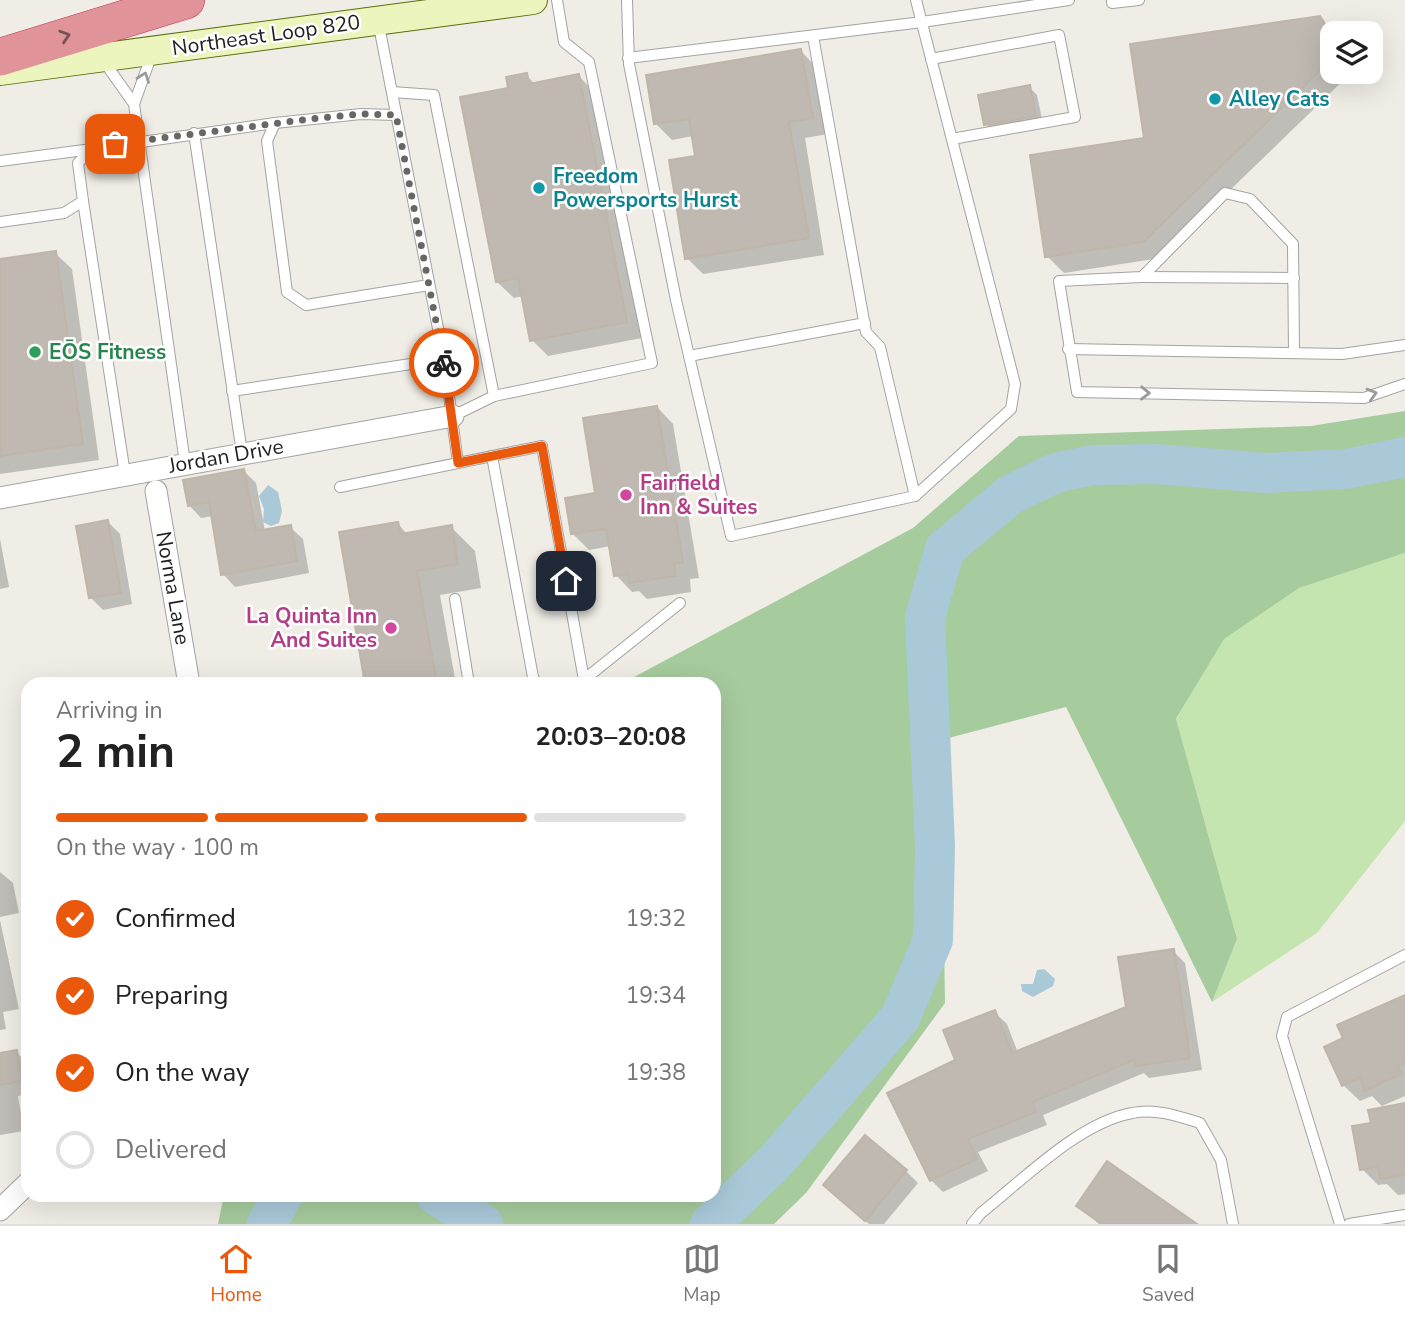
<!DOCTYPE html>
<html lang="en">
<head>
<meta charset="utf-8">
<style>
  :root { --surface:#fff; --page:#f2f2f2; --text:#222; --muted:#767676; --line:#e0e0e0; --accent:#ea580c }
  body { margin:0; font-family:"Nunito Sans",sans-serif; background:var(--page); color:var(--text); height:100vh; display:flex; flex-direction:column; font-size:26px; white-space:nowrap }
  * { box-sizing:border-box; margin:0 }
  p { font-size:23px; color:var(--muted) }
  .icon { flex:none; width:38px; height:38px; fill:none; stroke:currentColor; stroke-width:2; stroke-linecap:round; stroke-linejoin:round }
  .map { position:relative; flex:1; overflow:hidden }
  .drawer { position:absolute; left:21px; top:677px; width:700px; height:525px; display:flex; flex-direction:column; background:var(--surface); border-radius:21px; box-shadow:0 7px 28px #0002 }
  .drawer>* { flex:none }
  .fabs { position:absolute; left:1320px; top:21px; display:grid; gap:14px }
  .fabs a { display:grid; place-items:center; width:63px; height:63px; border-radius:14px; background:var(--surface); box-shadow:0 7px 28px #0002; font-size:35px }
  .pin { position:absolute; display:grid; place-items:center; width:60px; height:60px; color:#fff; margin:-30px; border-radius:14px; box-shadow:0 4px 10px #0006 }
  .courier { position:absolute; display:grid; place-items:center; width:70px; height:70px; margin:-35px; border:5px solid #ea580c; border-radius:50%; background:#fff; color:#222; box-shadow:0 2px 9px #0007 }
  .summary em { font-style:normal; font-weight:700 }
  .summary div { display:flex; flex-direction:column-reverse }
  .summary { display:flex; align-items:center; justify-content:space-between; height:119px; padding:0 35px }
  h1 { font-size:46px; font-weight:700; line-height:52px }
  .bar { display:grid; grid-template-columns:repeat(4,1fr); gap:10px 7px; align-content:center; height:84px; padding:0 35px }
  .bar i { height:9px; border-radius:5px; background:var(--line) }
  .bar .on { background:var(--accent) }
  .bar p { grid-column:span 4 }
  ol { padding:0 35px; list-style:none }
  li { display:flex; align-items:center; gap:21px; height:77px }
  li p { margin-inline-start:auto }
  li .icon { padding:7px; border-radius:50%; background:var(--accent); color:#fff; stroke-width:4 }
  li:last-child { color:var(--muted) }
  li i { width:38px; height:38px; border:4px solid var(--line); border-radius:50% }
  .tabs { display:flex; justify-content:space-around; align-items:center; height:98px; border-top:2px solid var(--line); background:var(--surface); font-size:19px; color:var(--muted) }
  .tabs a { display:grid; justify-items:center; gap:4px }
  .tabs .on { color:var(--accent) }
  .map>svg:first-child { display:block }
</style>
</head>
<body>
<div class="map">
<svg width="1405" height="1224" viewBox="0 0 1405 1224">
  <rect width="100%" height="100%" fill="#efede5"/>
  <path fill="#c4e5af" d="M1405,553V821L1317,933L1212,1002L1237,939L1176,720L1223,639L1299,588Z"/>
  <path fill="#a6cb9d" d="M1405,411V553L1299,588L1224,639L1176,719L1237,939L1212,1002L1066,707L941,740L945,1003L806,1193L774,1224H218L224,1195H714V684H621L913,528L1019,436L1311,426Z"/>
  <g fill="#a9c9d9">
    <path d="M268,485L278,492L282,511L279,523L271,526L263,522L264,509L259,496Z"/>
    <path d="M1044,969L1055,979L1053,986L1033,997L1022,991L1021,984H1033L1037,970Z"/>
  </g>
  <g fill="#0003">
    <path d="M1319,18L1335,33H1332V72H1352L1160,258L1064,273L1047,256L1146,139Z"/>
    <path d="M801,51L817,68L828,134L805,138L824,255L703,274L687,258L697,157L693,136L672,140L656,124Z"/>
    <path d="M526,75L536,85L579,76L595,93L642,338L548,356L532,340L523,296L514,298L497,282L510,90Z"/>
    <path d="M1029,87L1037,95L1043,124L994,132L986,124Z"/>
    <path d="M55,253L72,269L99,460L0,474V261Z"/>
    <path d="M657,407L673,424L699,578L690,579L691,592L647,599L639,591L632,592L616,575L611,546L589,550L573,534Z"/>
    <path d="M244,471L256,483L265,531L290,527L303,539L309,573L235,587L223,574L213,516L201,518L189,505Z"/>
    <path d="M108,522L120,534L132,604L103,610L90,597Z"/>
    <path d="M398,524L408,535L451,527L475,551L481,588L440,595L456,684H367L341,533Z"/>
    <path d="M0,539L9,587L0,589Z"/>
    <path d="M0,872L13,883L19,913L0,917Z"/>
    <path d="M0,920L19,1009L3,1012L6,1029L0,1030Z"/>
    <path d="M1173,951L1185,963L1202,1070L1149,1078L1144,1073L1043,1115L1047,1125L978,1152L988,1171L943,1192L931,1180L957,1061L994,1012L1007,1024L1018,1053L1128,1008Z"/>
    <path d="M1405,996V1096L1382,1106L1372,1096L1360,1101L1343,1085L1345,1039Z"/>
    <path d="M16,1052L28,1063V1094L18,1096L24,1131L0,1135V1054Z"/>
    <path d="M1405,1105V1194L1398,1195L1387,1184L1378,1185L1362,1169L1373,1124Z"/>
    <path d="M906,1171L918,1183L884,1224H869L825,1185Z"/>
    <path d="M1078,1205L1194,1224H1099Z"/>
  </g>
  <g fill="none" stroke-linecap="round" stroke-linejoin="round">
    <g stroke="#a9c9d9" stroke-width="40">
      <path d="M436,1195L483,1224"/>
      <path d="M267,1224L283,1195"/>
      <path d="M710,1224L774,1163L900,1018L933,940L935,846L925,617L945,549L1010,495L1055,473L1093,465L1157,464L1265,473L1346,469L1405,457"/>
    </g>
  </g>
  <g fill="#bfb9b2" stroke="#bfb5a9" stroke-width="2">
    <path d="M1320,16L1332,35V59L1143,242L1045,257L1030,155L1144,138L1130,44Z"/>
    <path d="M801,49L813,118L789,122L809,238L685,259L669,160L695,156L689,119L654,124L646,75Z"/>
    <path d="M527,73L529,84L579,74L627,322L530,341L518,278L496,282L460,97L508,88L506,77Z"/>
    <path d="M1030,85L1036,116L984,125L978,95Z"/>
    <path d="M56,251L83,444L0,456V259Z"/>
    <path d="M657,406L683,562L674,563L676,576L629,583L628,574L614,576L606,529L571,534L565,498L595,493L583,418Z"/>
    <path d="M244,469L256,531L291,525L297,561L221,575L209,502L188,506L183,480Z"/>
    <path d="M108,520L121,593L89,598L76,526Z"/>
    <path d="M398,522L401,534L452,525L458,564L417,571L437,684H365L339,532Z"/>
    <path d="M1174,949L1190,1058L1135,1066L1134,1060L1032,1102L1036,1112L968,1139L977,1159L930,1181L887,1093L955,1060L943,1030L995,1010L1012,1053L1126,1007L1118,957Z"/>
    <path d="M1405,995V1063L1398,1066L1402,1074L1364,1091L1361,1077L1342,1086L1324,1047L1343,1038L1337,1025Z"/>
    <path d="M17,1050L22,1081L0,1085V1053Z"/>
    <path d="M1405,1103V1175L1380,1179L1378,1166L1360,1170L1352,1126L1371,1123L1368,1110Z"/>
    <path d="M865,1135L907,1170L865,1221L823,1185Z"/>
    <path d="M1107,1161L1197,1224H1102L1076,1206Z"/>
  </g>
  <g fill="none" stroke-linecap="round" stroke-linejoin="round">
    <g stroke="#a3a3a3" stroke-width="12">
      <g id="service">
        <path d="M627,0L629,64L676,300L731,536L915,496L1011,409L1015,384L916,0"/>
        <path d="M1112,0V3L1139,0"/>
        <path d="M378,21L444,359L458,463"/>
        <path d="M813,36L866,332L880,347L915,496"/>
        <path d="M628,58L922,22L1069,0"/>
        <path d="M931,59L1059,35L1075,117L952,139"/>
        <path d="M103,60L134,104L185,463"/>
        <path d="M392,92L434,95L494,396L652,363L589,62L564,42L557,0"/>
        <path d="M134,104L152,54"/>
        <path d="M396,115L361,114L275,123L267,141L287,292L306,305L429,285"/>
        <path d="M194,133L242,453"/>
        <path d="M0,161L92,149"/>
        <path d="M83,201L125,474"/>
        <path d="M0,222L64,213L83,201L78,163L92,149L275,123"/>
        <path d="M1142,277L1294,278"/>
        <path d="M1068,349L1342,354L1405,345"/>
        <path d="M1294,353L1293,244L1250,199L1225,193L1142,277L1059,281L1077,392L1364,398L1405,384"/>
        <path d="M689,356L865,323"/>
        <path d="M232,391L444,359"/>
        <path d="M453,416L494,396"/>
        <path d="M492,456L533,677L537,684"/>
        <path d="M340,487L542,446L584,680"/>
        <path d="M455,599L469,684"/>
        <path d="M581,682L680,603"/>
        <path d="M972,1224L981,1213C1023,1180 1078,1123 1132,1113C1156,1108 1178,1116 1200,1123L1221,1160L1233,1224"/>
        <path d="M1340,1224L1282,1036L1287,1017L1405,955"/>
        <path d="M1349,1224L1405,1215"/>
      </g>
    </g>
    <g stroke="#a3a3a3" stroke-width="23">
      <g id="minor">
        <path d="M156,491L189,684"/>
        <path d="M0,498L453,416"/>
        <path d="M0,1210L28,1183"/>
      </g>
    </g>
    <g stroke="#596e0d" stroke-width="30">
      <path id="secondary" d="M0,71L533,0"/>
    </g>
    <g stroke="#ce3156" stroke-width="38">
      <path id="motorway" d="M0,57L186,0"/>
    </g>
    <use href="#service" stroke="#fff" stroke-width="10"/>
    <use href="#minor" stroke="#fff" stroke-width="21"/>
    <use href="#secondary" stroke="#ecf5bd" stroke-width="28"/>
    <use href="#motorway" stroke="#e09399" stroke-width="37"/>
  </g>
  <defs><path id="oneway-chevron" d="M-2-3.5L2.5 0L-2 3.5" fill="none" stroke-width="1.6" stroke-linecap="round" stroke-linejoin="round" transform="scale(1.75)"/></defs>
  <use stroke="#765356" href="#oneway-chevron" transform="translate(65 36) rotate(-18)"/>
  <g stroke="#9a9a9a">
    <use href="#oneway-chevron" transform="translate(144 77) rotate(-70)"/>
    <use href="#oneway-chevron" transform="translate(1145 393) rotate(1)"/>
    <use href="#oneway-chevron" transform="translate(1372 394) rotate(-16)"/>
  </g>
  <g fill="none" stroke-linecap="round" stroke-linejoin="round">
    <path stroke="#686764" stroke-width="7" stroke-dasharray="0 12.6" d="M115,144L318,118L362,114L396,115L444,363"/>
    <path stroke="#ea580c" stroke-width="9" d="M444,363L458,463L542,446L566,581"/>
  </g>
  <g fill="#0f9aa8" stroke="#fff" stroke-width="2.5">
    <circle cx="1215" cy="99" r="7"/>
    <circle cx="539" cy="188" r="7"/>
  </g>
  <circle fill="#2e9e5b" stroke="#fff" stroke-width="2.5" cx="35" cy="352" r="7"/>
  <g fill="#d1479c" stroke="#fff" stroke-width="2.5">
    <circle cx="626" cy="495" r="7"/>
    <circle cx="391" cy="628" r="7"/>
  </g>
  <g text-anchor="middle" stroke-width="5" stroke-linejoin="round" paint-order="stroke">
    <g font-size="21" fill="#1f1f1f" stroke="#fff">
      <text transform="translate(266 35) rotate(-8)" y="7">Northeast Loop 820</text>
      <text transform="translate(226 456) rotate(-10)" y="7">Jordan Drive</text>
      <text transform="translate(173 588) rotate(80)" y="7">Norma Lane</text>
    </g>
    <g font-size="21" font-weight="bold" fill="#0d838f" stroke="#fff" text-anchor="start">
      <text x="1229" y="106">Alley Cats</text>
      <text x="553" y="183">Freedom<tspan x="553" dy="24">Powersports Hurst</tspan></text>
    </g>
    <g font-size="21" font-weight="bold" fill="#27864d" stroke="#fff" text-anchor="start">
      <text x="49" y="359">EŌS Fitness</text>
    </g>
    <g font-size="21" font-weight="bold" fill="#b23c85" stroke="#fff" text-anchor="start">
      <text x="640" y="490">Fairfield<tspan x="640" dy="24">Inn &amp; Suites</tspan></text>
      <text x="377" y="623" text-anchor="end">La Quinta Inn<tspan x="377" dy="24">And Suites</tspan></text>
    </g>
  </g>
</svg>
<div class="fabs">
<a><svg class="icon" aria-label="layers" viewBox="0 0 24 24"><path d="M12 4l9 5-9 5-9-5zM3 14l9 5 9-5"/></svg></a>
</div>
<div class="pin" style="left:115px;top:144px;background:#ea580c"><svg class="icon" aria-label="bag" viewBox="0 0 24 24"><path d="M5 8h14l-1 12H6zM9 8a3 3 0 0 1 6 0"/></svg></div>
<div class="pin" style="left:566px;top:581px;background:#1f2937"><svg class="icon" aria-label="home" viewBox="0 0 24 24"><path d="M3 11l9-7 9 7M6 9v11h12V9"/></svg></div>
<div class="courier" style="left:444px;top:363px"><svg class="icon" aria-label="bike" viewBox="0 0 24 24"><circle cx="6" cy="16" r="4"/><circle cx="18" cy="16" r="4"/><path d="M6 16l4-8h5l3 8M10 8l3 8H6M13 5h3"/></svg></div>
<section class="drawer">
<div class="summary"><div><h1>2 min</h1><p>Arriving in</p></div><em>20:03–20:08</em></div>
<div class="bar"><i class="on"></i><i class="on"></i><i class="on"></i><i></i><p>On the way · 100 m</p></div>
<ol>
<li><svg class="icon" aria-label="check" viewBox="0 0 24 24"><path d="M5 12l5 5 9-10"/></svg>Confirmed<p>19:32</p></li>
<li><svg class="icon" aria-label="check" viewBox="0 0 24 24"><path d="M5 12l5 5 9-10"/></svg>Preparing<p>19:34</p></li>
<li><svg class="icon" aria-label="check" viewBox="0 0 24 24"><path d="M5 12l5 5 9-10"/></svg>On the way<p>19:38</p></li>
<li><i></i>Delivered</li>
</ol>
</section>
</div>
<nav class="tabs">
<a class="on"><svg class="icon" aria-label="home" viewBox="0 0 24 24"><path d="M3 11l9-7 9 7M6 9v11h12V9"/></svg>Home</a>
<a><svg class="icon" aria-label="map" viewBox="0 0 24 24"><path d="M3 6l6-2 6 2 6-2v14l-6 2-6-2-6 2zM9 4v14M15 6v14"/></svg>Map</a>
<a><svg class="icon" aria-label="saved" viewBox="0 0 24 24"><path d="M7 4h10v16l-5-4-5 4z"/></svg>Saved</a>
</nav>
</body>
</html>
